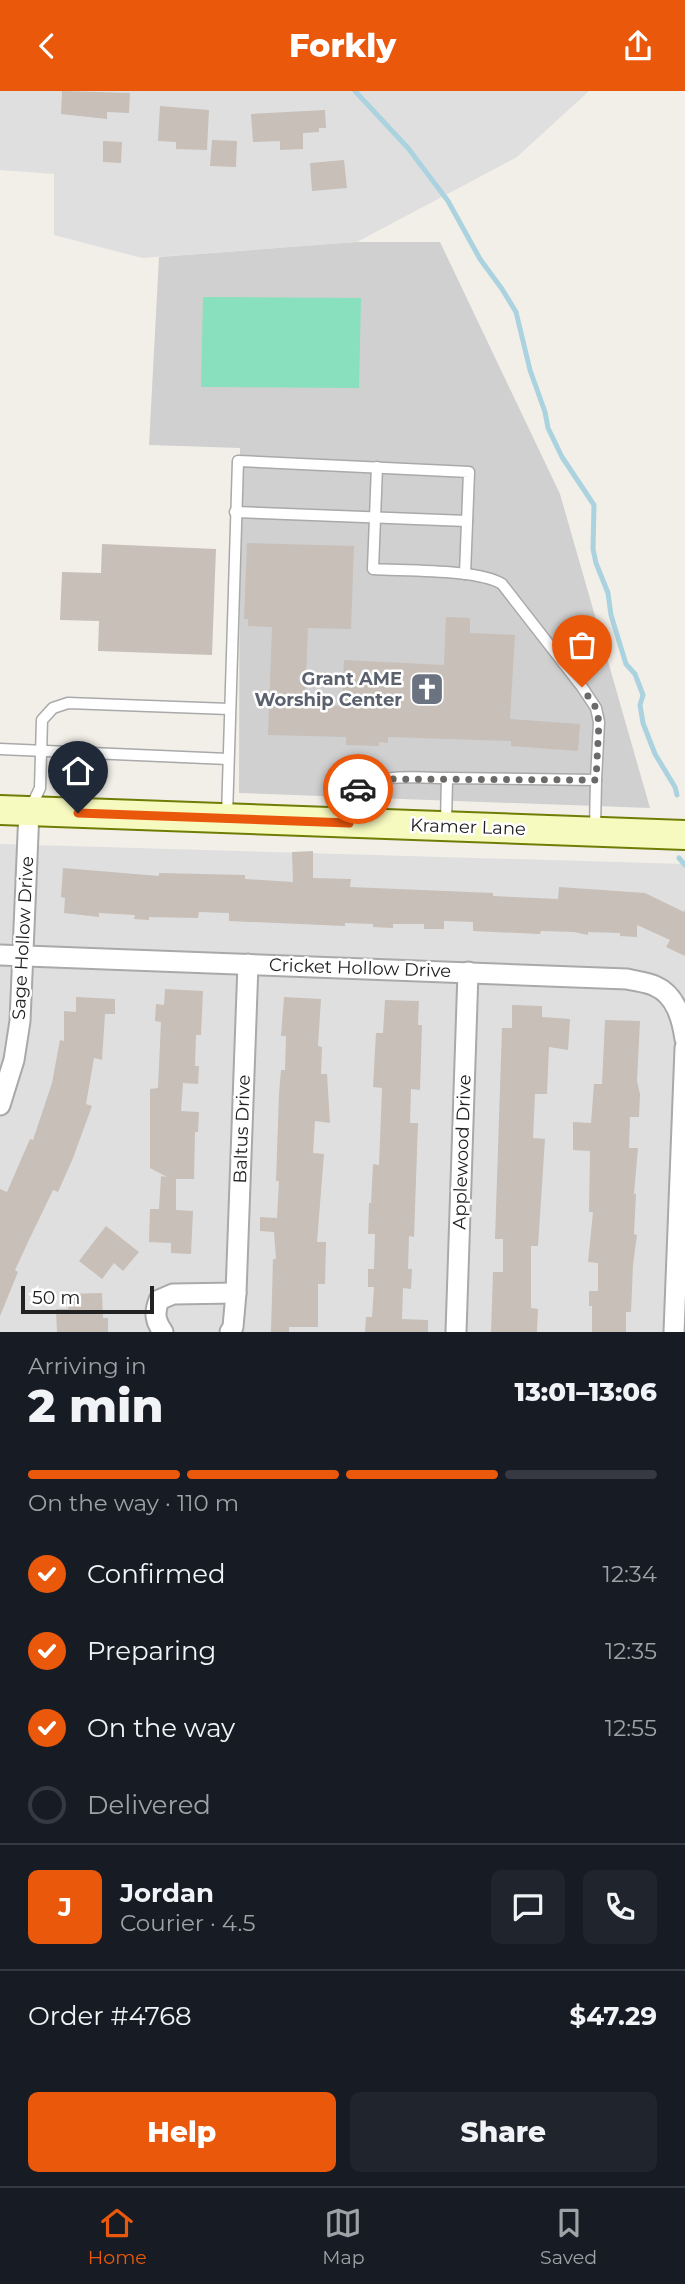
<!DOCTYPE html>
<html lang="en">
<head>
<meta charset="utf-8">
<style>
  :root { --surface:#171b24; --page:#20242c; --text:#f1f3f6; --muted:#9ea1a6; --line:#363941; --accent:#ea580c }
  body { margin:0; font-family:Montserrat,sans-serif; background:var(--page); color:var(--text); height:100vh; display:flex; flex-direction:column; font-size:26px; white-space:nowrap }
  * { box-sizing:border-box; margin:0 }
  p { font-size:23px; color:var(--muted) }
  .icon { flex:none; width:38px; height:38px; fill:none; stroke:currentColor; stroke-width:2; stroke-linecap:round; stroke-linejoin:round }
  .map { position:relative; height:1241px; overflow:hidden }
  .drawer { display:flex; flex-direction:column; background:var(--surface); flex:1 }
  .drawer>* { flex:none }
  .scale { position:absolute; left:21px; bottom:18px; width:133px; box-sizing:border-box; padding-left:7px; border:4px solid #222; border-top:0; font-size:19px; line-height:24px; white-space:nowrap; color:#222; -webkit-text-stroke:5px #fff; paint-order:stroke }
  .pin { position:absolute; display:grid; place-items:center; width:60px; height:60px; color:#fff; margin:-72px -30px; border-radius:50% 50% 50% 0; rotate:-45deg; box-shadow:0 0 7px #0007 }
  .pin .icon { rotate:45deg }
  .courier { position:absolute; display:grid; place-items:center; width:70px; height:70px; margin:-35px; border:5px solid #ea580c; border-radius:50%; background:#fff; color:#222; box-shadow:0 2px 9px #0007 }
  .overview em { font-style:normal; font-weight:800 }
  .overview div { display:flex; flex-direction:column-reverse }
  .overview { display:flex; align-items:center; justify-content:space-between; height:119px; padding:0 28px }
  h1 { font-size:46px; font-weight:800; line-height:52px }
  .bar { display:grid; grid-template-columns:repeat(4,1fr); gap:10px 7px; align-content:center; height:84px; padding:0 28px }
  .bar i { height:9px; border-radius:5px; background:var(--line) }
  .bar .active { background:var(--accent) }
  .bar p { grid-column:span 4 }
  .line { display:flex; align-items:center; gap:18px; padding:0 28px; border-top:2px solid var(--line) }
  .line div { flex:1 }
  .round { display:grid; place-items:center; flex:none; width:74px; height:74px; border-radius:10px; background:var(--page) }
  ol { padding:0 28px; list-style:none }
  li { display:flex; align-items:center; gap:21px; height:77px }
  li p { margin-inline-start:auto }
  li .icon { padding:7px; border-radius:50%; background:var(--accent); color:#fff; stroke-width:4 }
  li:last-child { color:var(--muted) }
  li i { width:38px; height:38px; border:4px solid var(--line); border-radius:50% }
  .button { display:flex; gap:14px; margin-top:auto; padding:14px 28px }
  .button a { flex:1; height:80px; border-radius:10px; background:var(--accent); color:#fff; font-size:28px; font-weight:800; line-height:80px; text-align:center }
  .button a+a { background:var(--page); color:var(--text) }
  header { display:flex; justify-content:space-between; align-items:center; height:91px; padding:0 28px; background:var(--accent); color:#fff; font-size:32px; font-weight:800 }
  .tab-bar { display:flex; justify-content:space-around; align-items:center; height:98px; border-top:2px solid var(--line); background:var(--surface); font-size:19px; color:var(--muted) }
  .tab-bar a { display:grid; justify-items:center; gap:4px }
  .tab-bar .active { color:var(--accent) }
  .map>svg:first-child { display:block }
</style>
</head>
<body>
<header><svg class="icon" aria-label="back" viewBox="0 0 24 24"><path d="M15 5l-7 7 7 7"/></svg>Forkly<svg class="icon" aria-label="share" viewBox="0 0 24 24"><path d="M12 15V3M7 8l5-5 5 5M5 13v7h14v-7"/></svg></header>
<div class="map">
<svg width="685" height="1241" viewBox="0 0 685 1241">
  <rect width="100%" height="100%" fill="#f2efe9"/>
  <g fill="#e0dfdf">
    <path d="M0,0H589L517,66L357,151L142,167L54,144V83L0,79Z"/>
    <path d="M0,753L685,773V1241H0Z"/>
  </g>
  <path fill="#d0d0d0" d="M357,151H440L560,403L650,717L239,702L240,357L149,354L159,166Z"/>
  <path fill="#88e0be" d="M203,206L361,207L359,297L201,296Z"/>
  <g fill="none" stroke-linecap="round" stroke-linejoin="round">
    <g stroke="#aad3df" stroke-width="5">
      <path d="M355,0L408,57L448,110L480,168L502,198L516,221L530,279L545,321L548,337L562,366L594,414L593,458L596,472L608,502L611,524L626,573L635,583L643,604L640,614L643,632L655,663L675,696L677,704"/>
      <path d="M679,767L685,774"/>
    </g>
  </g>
  <g fill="#c7bfb8">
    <path d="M62,0L130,2L129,22L107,21V28L61,23Z"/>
    <path d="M160,15L209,19L207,59L176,58V51L158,50Z"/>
    <path d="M325,19L326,37H319V41L303,42V58L280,59V50L253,51L251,23Z"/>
    <path d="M212,49L237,50L236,76L210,75Z"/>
    <path d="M103,50L122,51L121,72L103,71Z"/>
    <path d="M344,69L347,97L312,100L310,72Z"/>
    <path d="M247,452L354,455L351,538L308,537L305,613L342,615L344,569L444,574L446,526L470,527V542L515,544L510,628L580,633L578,660L511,655V650L388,646V652L379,651V655L346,654V646L268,644L272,536L248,535V528H244Z"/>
    <path d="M102,453L216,458L212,564L98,560L99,530L60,529L62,481L101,482Z"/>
    <path d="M313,760V787L351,788L350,796L493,802V805L558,808L559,796L645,802L684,821L685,818V865L666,856L670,849L637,834V846L620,845V842L588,841V844L574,841L541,840L540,843L473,840V831L444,830V838H424V833H393V837L373,836V833L345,832V835L229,830V822L199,821L198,827L149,826V829L134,828L135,824L99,822V826L64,822L65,807L61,806L63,777L159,785V782L245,784V788L293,791L292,761Z"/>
    <path d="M165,898L203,900L201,944H196L195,975H199L198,993L183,992L181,1020L199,1021L198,1041H195L194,1088H176V1119L193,1120L191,1163L171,1162V1152L149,1151L150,1118H159L161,1085L167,1086L150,1077V998L158,997L161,931L155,930L156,913L164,914Z"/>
    <path d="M76,906L115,908V923H105L102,969L94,967L86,1013L92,1015L73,1067L58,1101L53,1099L28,1151L15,1179L18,1181L0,1225V1098L7,1101L30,1048L33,1049L52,992L60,949L64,950V920L76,921Z"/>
    <path d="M284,906L321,908L318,955L322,956L321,983H327L330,1032L315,1030L313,1062L324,1063L317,1151H326L325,1193H318V1236H289V1241H271L273,1168H276L274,1141L260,1140V1126L277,1127L279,1090H276L279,1003L281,979H285L286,945H281Z"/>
    <path d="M385,909L419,910L418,934H422L420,999L411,998L410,1032H418L414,1146L409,1145L408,1178H412L411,1198L403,1197L402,1228L428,1229V1241H365L366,1226H372L374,1196H368V1178H374L375,1143H368L369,1112H371L373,1073L379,1074L382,997L373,996L376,942H383Z"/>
    <path d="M512,914L542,915V926L570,928L568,959L549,956L547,1003H535L533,1047L545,1048L538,1155H531V1217L538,1218L537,1241H491L493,1181H503V1148H495L502,937H512Z"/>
    <path d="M605,929L640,930L637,990L640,1003L639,1026H630L629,1057H638L634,1103H636L634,1143L637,1144L633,1174L631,1221H626V1241H592V1215H589V1200H598V1172L588,1171L593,1121H589L590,1060L573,1059V1031L591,1032L594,993H602Z"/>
    <path d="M106,1135L139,1161L123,1180L114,1172L102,1188L79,1170Z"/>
    <path d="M102,1202L103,1227H108V1241H57L56,1218H68L67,1203Z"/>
  </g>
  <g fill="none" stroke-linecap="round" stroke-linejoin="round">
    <g stroke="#a9a9a9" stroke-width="13">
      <g id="lane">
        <path d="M377,376L373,478C403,480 479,478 502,493L582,596L596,617L599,631L596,689L447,687L446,731"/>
        <path d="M235,421L467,430"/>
        <path d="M0,658L228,668"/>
        <path d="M31,716L40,697L42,629L53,617L68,612L229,618"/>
        <path d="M227,725L238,370L469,381L465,483"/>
        <path d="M349,730C350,722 350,709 354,702C369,681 423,687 447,687"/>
        <path d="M595,737L596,689"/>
      </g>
    </g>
    <g stroke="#a9a9a9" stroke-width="23">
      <g id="street">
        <path d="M0,864L627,888C635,890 647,891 655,895C676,904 682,928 685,948"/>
        <path d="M0,1014L14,969L20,930L29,720"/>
        <path d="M163,1241C155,1230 154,1222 159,1209L173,1203L236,1202"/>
        <path d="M230,1241L233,1236L236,1202L248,873"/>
        <path d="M456,1241L468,881"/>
        <path d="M674,1241L685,957"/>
      </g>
    </g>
    <g stroke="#707d05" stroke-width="32">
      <path id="secondary" d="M0,719L685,744"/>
    </g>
    <use href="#lane" stroke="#fff" stroke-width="10"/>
    <use href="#street" stroke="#fff" stroke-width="19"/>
    <use href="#secondary" stroke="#f7fabf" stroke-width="28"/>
  </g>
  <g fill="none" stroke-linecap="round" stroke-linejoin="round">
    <path stroke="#6b6a68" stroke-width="7" stroke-dasharray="0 12.6" d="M358,698L363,694L377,688L596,689L599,631L596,617L582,596"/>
    <path stroke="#ea580c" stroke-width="9" d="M78,722L349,732L353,704L358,698"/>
  </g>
  <defs>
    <g id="church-square" transform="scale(1.75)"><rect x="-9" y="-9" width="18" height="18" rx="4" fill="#6b7280" stroke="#fff"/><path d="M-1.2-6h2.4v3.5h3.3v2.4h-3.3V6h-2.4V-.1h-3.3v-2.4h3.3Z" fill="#fff"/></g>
  </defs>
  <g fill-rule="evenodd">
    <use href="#church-square" x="427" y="598"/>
  </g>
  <g text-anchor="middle" stroke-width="5" stroke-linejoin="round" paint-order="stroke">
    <g font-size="18" font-weight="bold" fill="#5b616d" stroke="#fff" text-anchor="end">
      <text x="402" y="594">Grant AME<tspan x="402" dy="21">Worship Center</tspan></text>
    </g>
    <g font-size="18" fill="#222" stroke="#fff">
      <text transform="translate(468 736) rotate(2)" y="6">Kramer Lane</text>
      <text transform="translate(23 847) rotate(-87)" y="6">Sage Hollow Drive</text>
      <text transform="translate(360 877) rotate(2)" y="6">Cricket Hollow Drive</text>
      <text transform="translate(242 1038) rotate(-88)" y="6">Baltus Drive</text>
      <text transform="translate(462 1061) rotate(-88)" y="6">Applewood Drive</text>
    </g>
  </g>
</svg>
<div class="scale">50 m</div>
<div class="pin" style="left:582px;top:596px;background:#ea580c"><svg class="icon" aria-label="bag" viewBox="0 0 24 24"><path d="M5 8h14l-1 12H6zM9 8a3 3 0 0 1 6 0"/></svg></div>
<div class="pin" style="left:78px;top:722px;background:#1f2937"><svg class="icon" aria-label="home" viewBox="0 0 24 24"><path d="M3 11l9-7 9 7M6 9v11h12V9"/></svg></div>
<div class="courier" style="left:358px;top:698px"><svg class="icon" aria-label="car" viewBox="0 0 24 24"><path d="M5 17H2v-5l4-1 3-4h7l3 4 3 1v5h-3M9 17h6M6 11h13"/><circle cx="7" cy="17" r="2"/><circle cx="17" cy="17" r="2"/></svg></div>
</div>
<section class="drawer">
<div class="overview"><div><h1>2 min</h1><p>Arriving in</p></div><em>13:01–13:06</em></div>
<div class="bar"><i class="active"></i><i class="active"></i><i class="active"></i><i></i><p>On the way · 110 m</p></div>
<ol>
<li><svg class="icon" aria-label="check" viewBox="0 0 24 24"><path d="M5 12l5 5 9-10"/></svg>Confirmed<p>12:34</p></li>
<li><svg class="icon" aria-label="check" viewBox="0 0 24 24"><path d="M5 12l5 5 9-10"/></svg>Preparing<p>12:35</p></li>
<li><svg class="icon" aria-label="check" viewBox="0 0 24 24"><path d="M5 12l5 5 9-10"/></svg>On the way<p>12:55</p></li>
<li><i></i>Delivered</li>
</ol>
<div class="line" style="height:126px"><b class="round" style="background:var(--accent);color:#fff">J</b><div><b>Jordan</b><p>Courier · 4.5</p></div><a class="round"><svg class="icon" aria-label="chat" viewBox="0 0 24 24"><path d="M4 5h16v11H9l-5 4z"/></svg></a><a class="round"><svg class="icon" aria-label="phone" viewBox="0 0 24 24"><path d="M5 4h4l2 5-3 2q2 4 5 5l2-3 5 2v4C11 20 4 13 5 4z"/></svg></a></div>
<div class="line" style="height:91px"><div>Order #4768</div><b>$47.29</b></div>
<div class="button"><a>Help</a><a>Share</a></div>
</section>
<nav class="tab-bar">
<a class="active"><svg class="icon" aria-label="home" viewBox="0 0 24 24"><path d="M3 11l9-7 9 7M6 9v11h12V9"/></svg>Home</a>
<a><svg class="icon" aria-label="map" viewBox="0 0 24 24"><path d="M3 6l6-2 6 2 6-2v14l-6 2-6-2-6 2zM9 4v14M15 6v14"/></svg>Map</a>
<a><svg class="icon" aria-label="saved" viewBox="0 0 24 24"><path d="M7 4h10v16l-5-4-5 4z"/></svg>Saved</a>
</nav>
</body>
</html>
